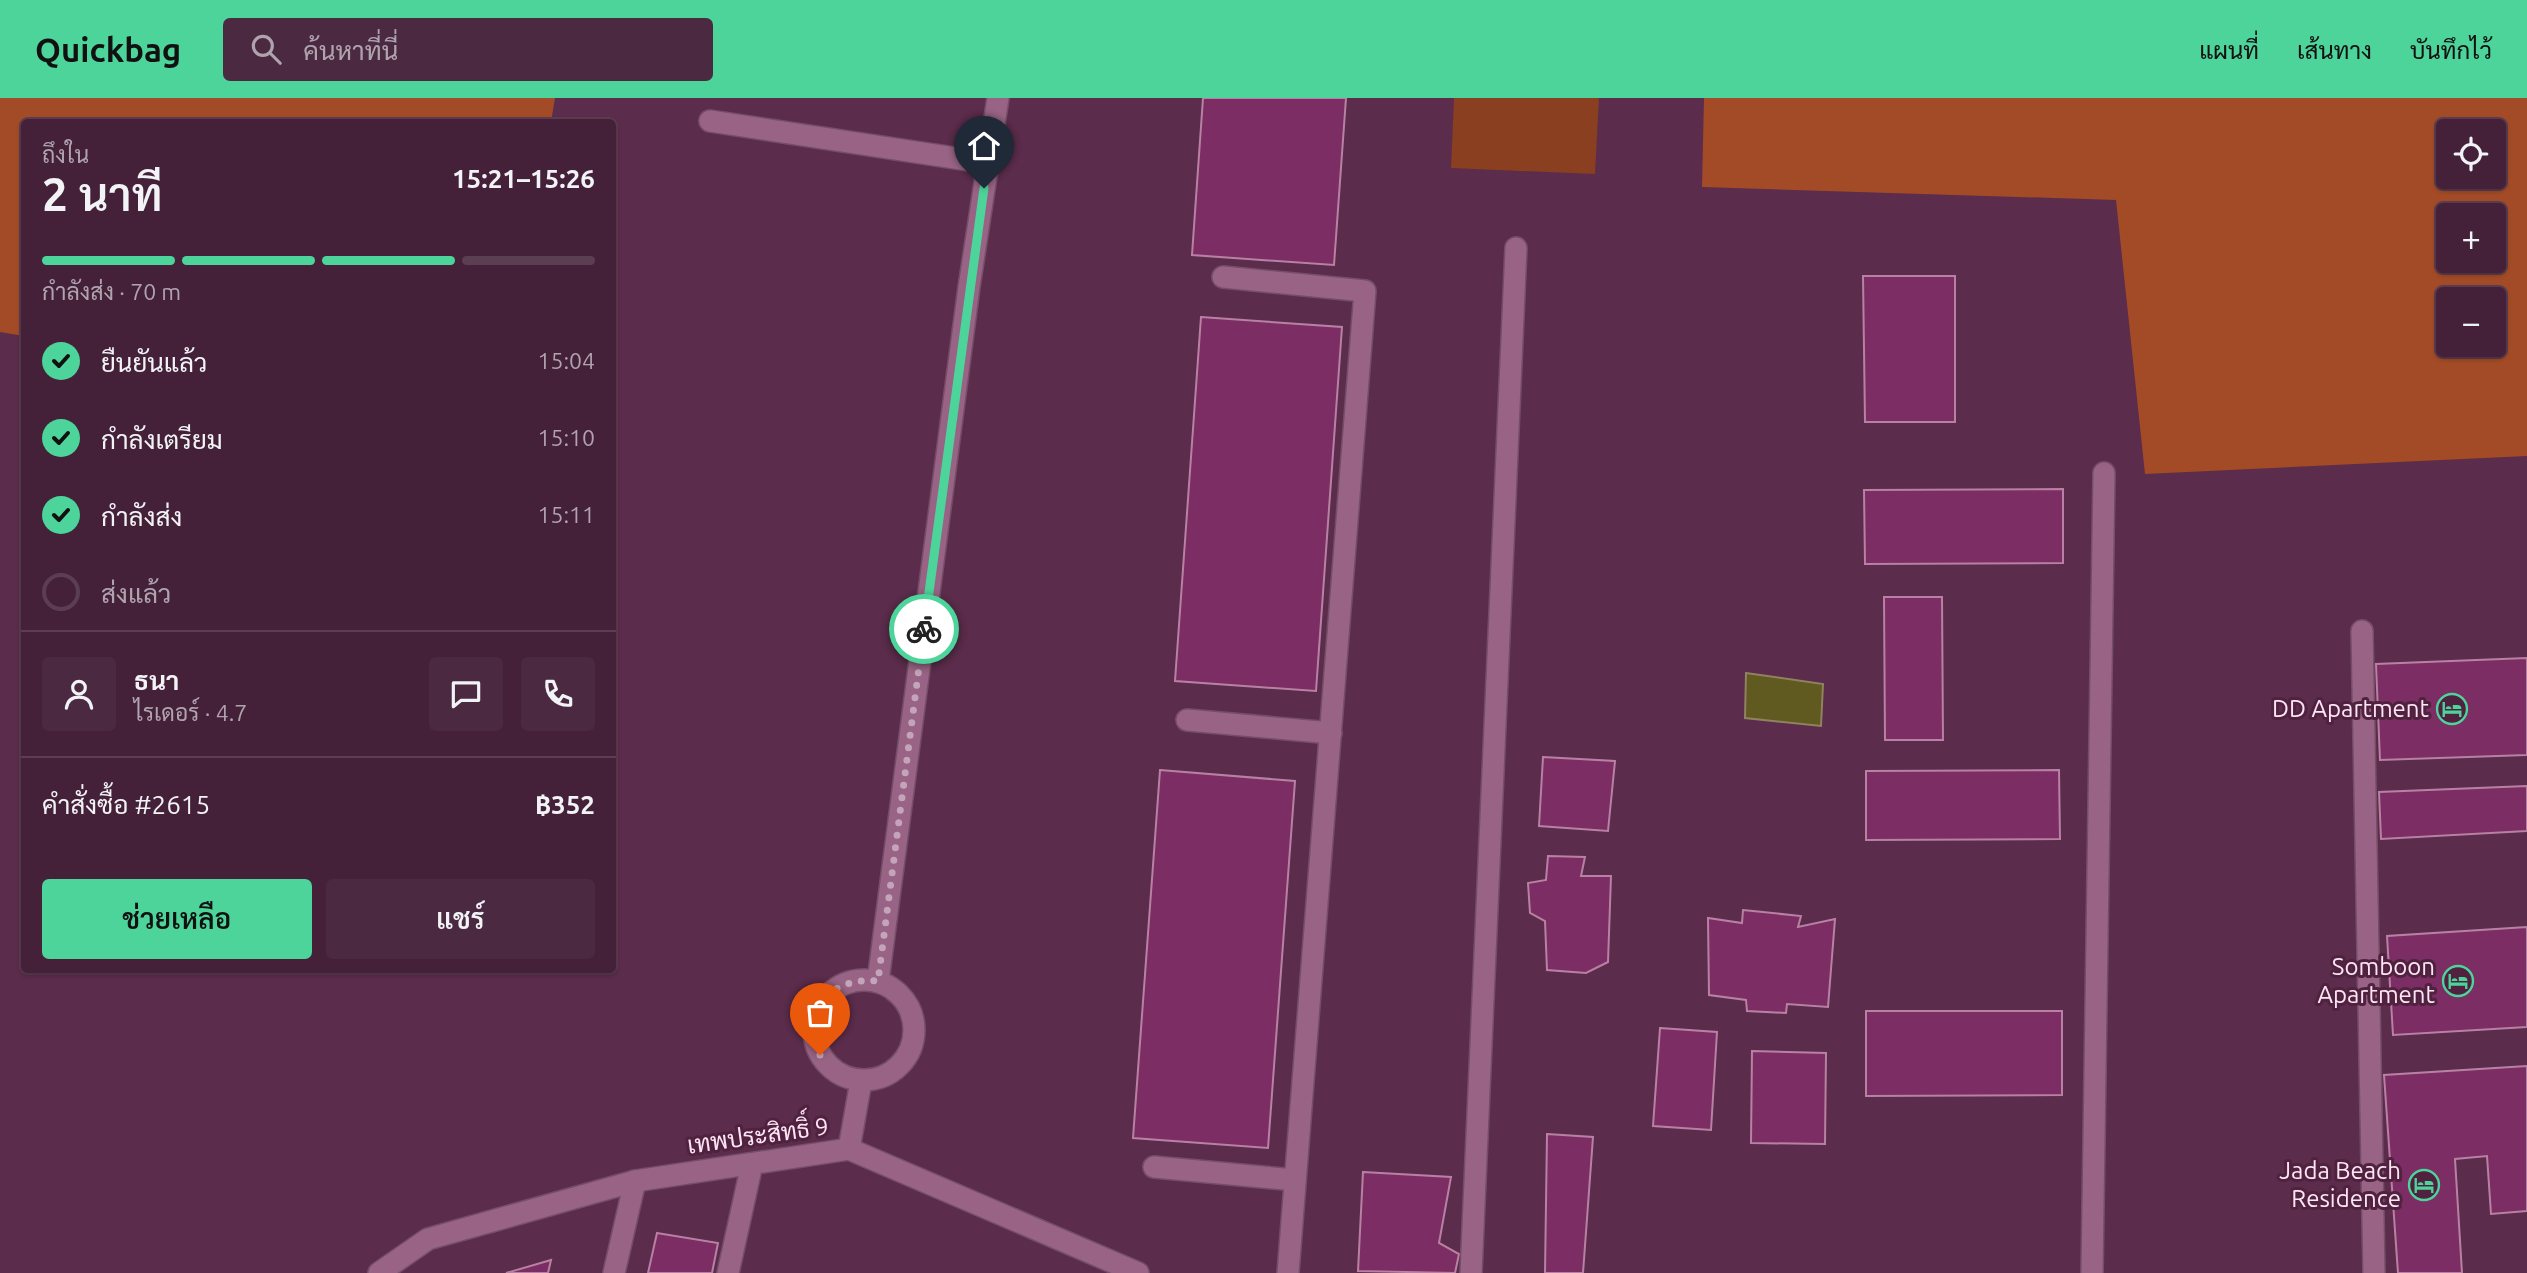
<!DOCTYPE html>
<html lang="th">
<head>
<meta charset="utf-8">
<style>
  :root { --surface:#442138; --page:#4b2940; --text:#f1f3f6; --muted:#afa3ae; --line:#5c3e53; --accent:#4cd49b }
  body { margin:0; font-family:Ubuntu,Sarabun,sans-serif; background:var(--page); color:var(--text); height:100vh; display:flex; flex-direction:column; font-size:26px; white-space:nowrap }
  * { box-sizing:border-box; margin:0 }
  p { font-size:23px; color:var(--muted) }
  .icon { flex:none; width:38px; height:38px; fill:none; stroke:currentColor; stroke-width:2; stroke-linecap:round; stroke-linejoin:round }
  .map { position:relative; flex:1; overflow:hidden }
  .drawer { position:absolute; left:21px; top:21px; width:595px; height:854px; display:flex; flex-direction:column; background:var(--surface); border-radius:7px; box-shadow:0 2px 5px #0004,0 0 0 2px var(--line) }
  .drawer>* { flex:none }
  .tools { position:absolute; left:2436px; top:21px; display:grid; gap:14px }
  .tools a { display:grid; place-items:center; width:70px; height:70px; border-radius:7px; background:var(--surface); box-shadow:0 2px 5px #0004,0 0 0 2px var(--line); font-size:35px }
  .pin { position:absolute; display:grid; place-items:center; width:60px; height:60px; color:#fff; margin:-72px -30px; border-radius:50% 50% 50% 0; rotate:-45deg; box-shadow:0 0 7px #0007 }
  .pin .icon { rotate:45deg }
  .courier { position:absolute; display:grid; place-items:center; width:70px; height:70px; margin:-35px; border:5px solid #4cd49b; border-radius:50%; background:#fff; color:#222; box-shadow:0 2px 9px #0007 }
  .overview em { font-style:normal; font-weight:600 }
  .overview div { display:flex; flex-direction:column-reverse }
  .overview { display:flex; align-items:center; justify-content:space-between; height:119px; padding:0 21px }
  h1 { font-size:46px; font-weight:600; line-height:52px }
  .bar { display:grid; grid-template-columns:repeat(4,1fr); gap:10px 7px; align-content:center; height:84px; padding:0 21px }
  .bar i { height:9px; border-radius:5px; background:var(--line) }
  .bar .on { background:var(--accent) }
  .bar p { grid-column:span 4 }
  .line { display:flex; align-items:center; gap:18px; padding:0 21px; border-top:2px solid var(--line) }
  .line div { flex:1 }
  .round { display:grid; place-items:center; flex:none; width:74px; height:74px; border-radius:7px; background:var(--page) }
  ol { padding:0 21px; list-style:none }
  li { display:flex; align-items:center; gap:21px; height:77px }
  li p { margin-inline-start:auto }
  li .icon { padding:7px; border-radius:50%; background:var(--accent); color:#111; stroke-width:4 }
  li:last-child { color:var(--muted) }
  li i { width:38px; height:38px; border:4px solid var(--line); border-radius:50% }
  .primary-button { display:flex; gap:14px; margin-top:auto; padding:14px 21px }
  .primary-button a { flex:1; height:80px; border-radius:7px; background:var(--accent); color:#111; font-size:28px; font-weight:600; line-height:80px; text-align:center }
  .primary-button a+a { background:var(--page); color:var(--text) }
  header { display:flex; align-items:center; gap:42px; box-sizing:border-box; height:98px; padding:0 35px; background:var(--accent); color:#111 }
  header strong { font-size:33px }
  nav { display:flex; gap:38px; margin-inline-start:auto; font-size:24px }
  .search { width:490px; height:63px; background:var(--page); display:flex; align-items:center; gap:18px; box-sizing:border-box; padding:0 24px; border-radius:7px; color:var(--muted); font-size:26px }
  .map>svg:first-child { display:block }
</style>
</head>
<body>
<header>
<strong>Quickbag</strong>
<div class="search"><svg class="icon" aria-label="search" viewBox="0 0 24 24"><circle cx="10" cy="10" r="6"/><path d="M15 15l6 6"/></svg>ค้นหาที่นี่</div>
<nav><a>แผนที่</a><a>เส้นทาง</a><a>บันทึกไว้</a></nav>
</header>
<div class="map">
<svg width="2527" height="1175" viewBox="0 0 2527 1175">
  <rect width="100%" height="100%" fill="#5b2c4b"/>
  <path fill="#893f20" d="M1454,0H1599L1595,76L1451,70Z"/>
  <g fill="#a34b26" fill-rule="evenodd">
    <path d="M0,0H555L551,24H24V238L0,234Z"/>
    <path d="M1704,0H2527V358L2145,376L2116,102L1702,89ZM2448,33H2494V79H2448ZM2448,117H2494V163H2448ZM2448,201H2494V247H2448Z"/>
  </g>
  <path fill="#605920" stroke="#8f835f" stroke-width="2" d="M1746,575L1823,586L1821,628L1745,620Z"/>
  <g fill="#7c2d63" stroke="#b881a3" stroke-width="2">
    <path d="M1203,0H1346L1334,167L1192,157Z"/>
    <path d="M1863,178H1955V324H1865Z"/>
    <path d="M1201,219L1342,229L1316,593L1175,583Z"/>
    <path d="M2063,391V465L1865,466L1864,392Z"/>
    <path d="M1884,499H1942L1943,642H1885Z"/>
    <path d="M2527,560V657L2380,662L2376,566Z"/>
    <path d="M1543,659L1615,663L1608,733L1539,728Z"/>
    <path d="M1160,672L1295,683L1268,1050L1133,1040Z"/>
    <path d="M2059,672L2060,741L1866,742V673Z"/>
    <path d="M2527,688V733L2381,741L2379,694Z"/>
    <path d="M1548,758L1585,759L1581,778H1611L1608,864L1586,875L1547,872L1545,823L1530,815L1528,785L1546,782Z"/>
    <path d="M1743,812L1801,818L1798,829L1835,821L1828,909L1787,906L1786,915L1747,913L1746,902L1709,897L1708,820L1742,825Z"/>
    <path d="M2527,829V929L2393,937L2387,838Z"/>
    <path d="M1866,913H2062V997L1866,998Z"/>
    <path d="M1660,930L1717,934L1711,1032L1653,1028Z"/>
    <path d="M1752,953L1826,955L1825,1046L1751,1045Z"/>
    <path d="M2527,968V1113L2491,1116L2487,1058L2455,1061L2462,1175H2398L2384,977Z"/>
    <path d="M1547,1036L1593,1039L1583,1175H1545Z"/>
    <path d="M1363,1074L1451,1079L1439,1145L1459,1156L1455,1175L1358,1173Z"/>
    <path d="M657,1135L718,1145L712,1175H648Z"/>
    <path d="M551,1162L548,1175H506Z"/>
  </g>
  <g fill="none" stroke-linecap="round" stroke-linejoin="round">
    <g stroke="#744d67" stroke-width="24">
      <g id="minor">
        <path d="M710,23L988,65"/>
        <path d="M1223,179L1365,193L1288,1175"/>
        <path d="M2362,533L2374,1175"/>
        <path d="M1187,622L1331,635"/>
        <circle cx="864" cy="932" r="50"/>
        <path d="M878,883L969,189L998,0"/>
        <path d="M849,1051L861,983"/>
        <path d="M1154,1069L1295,1082"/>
        <path d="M379,1175L428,1141L635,1083L849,1051L1138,1175"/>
        <path d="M614,1175L635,1083"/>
        <path d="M728,1175L752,1066"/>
        <path d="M1471,1175L1516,150"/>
        <path d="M2092,1175L2104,375"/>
      </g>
    </g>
    <use href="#minor" stroke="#986384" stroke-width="21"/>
  </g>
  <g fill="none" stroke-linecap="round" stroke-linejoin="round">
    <path stroke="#c4a4b8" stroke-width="7" stroke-dasharray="0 12.6" d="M820,957C802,911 830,879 878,883L924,531"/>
    <path stroke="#4cd49b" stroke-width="9" d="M924,531L984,90"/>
  </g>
  <defs>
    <g id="hotel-ring" transform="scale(1.575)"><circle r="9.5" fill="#502240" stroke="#4cd49b" stroke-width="1.5"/><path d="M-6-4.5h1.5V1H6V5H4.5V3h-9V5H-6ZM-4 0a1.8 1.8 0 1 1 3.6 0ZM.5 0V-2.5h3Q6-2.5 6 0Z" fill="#4cd49b"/></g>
  </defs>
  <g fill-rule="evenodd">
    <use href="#hotel-ring" x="2452" y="611"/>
    <use href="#hotel-ring" x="2458" y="883"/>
    <use href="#hotel-ring" x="2424" y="1087"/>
  </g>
  <g text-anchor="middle" stroke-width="6" stroke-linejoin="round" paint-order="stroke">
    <g font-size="24" fill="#fde5f3" stroke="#502240" text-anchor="end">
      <text x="2429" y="619">DD Apartment</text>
      <text x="2435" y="877">Somboon<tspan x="2435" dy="28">Apartment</tspan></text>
      <text x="2401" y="1081">Jada Beach<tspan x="2401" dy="28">Residence</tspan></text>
    </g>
    <g font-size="24" fill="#fde5f3" stroke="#502240">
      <text transform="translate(758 1038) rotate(-8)" y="8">เทพประสิทธิ์ 9</text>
    </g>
  </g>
</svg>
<div class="tools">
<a><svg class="icon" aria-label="locate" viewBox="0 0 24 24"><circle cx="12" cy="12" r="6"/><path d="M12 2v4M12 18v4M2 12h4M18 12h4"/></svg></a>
<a>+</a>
<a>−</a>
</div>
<div class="pin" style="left:820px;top:957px;background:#ea580c"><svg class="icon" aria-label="bag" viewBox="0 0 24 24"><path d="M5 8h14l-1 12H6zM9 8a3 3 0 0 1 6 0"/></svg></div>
<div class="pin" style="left:984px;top:90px;background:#1f2937"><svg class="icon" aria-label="home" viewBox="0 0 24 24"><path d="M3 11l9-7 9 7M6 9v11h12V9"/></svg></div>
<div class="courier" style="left:924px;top:531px"><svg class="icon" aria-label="bike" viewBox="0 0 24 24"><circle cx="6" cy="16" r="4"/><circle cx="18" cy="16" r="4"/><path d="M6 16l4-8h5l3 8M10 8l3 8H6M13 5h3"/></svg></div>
<section class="drawer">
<div class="overview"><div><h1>2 นาที</h1><p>ถึงใน</p></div><em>15:21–15:26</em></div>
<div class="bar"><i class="on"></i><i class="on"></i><i class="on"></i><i></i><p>กำลังส่ง · 70 m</p></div>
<ol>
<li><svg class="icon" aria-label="check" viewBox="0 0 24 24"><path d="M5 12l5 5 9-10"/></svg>ยืนยันแล้ว<p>15:04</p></li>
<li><svg class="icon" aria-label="check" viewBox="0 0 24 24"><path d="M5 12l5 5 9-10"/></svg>กำลังเตรียม<p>15:10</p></li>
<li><svg class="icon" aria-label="check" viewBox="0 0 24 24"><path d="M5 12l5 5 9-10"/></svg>กำลังส่ง<p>15:11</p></li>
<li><i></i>ส่งแล้ว</li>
</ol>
<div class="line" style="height:126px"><a class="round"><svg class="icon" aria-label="person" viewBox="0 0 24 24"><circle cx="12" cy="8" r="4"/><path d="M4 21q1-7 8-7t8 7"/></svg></a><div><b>ธนา</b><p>ไรเดอร์ · 4.7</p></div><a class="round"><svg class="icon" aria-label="chat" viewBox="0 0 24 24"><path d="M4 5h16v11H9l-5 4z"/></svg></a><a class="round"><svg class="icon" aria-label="phone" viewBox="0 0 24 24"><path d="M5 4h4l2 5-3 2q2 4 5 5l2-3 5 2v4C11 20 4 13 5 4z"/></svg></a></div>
<div class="line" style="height:91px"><div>คำสั่งซื้อ #2615</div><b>฿352</b></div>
<div class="primary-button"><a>ช่วยเหลือ</a><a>แชร์</a></div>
</section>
</div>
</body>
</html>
